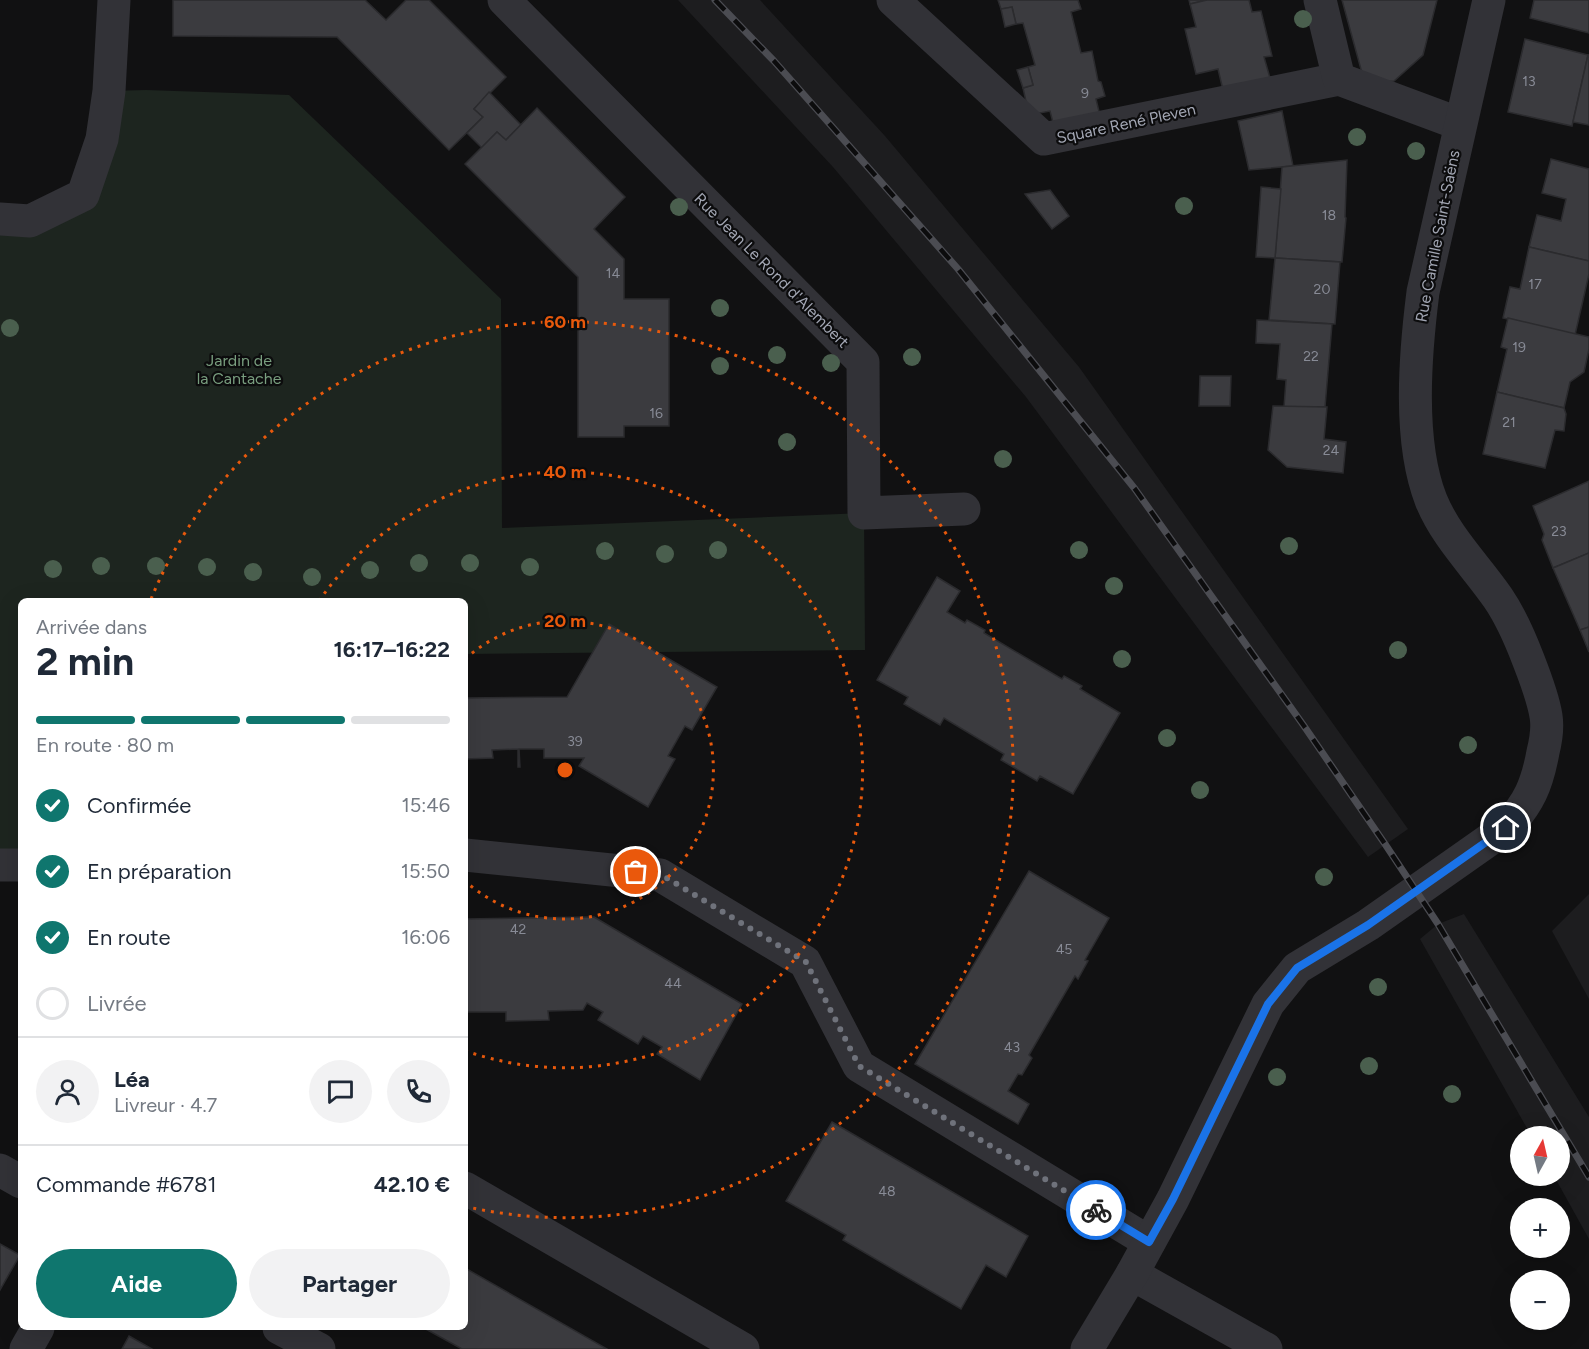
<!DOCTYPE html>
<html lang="fr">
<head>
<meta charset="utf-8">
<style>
  :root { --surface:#fff; --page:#f2f2f3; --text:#1f2937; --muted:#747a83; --line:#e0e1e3; --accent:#0f766e }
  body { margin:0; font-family:Figtree,sans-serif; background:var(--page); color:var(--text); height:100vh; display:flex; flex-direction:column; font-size:22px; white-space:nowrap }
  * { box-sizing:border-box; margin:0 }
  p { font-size:20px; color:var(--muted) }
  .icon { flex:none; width:33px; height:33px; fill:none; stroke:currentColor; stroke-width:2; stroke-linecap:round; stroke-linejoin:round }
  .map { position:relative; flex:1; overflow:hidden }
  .drawer { position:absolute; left:18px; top:598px; width:450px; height:732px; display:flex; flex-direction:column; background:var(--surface); border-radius:9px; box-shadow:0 6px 24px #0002 }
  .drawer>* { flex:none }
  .needle { width:39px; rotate:8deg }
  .tools { position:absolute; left:1510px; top:1126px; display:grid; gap:12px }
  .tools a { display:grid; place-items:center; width:60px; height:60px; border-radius:50%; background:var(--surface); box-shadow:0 6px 24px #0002; font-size:30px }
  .pin { position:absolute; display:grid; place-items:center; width:51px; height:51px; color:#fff; margin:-26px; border:3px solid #fff; border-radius:50%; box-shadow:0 2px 6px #0007 }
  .courier { position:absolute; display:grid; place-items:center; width:60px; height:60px; margin:-30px; border:4px solid #1a73e8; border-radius:50%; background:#fff; color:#222; box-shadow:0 2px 8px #0007 }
  .head em { font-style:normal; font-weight:700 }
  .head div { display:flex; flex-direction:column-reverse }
  .head { display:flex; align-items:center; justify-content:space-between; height:102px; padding:0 18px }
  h1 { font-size:39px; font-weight:700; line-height:45px }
  .bar { display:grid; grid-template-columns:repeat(4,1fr); gap:9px 6px; align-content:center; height:72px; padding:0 18px }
  .bar i { height:8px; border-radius:4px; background:var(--line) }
  .bar .current { background:var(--accent) }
  .bar p { grid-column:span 4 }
  .line { display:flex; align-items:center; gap:15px; padding:0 18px; border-top:2px solid var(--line) }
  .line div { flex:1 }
  .round { display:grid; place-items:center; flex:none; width:63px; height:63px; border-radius:32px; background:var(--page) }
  ol { padding:0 18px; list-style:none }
  li { display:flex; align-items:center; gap:18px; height:66px }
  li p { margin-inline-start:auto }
  li .icon { padding:6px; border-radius:50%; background:var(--accent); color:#fff; stroke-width:4 }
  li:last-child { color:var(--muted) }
  li i { width:33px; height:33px; border:3px solid var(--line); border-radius:50% }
  .button { display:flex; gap:12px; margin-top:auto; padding:12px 18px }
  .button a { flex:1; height:69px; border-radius:36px; background:var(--accent); color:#fff; font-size:24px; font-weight:700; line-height:69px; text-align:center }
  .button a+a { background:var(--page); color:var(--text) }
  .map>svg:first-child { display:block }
</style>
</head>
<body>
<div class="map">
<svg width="1589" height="1349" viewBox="0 0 1589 1349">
  <rect width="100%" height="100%" fill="#111112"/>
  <g fill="#1d1d1f">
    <path d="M678,0H760L885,136L1079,367L1408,829L1368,857L1026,397L833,167Z"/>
    <path d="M1589,894V999L1552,931Z"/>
    <path d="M1464,914L1589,1117V1239L1554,1176H1560V1137H1532L1420,939L1438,924Z"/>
  </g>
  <path fill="#1d251f" d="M146,90L289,95L501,299L502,528L864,513L865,650L465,654V602H21V866H0V219L83,195L109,91Z"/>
  <g fill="#3b3b3f" stroke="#2b2b2e" stroke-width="1.5">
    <path d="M173,0H365L386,20L406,0H429L506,77L474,109L483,117L449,150L337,37L173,36Z"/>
    <path d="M998,0H1078L1081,9L1071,12L1081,53L1092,51L1098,81L1101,82L1105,96L1096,99L1101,120L1055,130L1050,111L1029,115L1023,88L1033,85L1028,67L1035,65L1023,23L1016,24L1012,7L1001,9Z"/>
    <path d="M1189,0H1207L1190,4Z"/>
    <path d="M1207,0H1249L1252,12L1261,11L1272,56L1264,57L1270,78L1223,90L1218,69L1196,74L1185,29L1196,27L1190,4Z"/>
    <path d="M1342,0H1437L1423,55L1394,81L1365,84Z"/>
    <path d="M1534,0H1589V33L1530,18Z"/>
    <path d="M1012,7L1016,24L1005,27L1001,9Z"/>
    <path d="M1525,39L1588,55L1572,126L1508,112Z"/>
    <path d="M1588,55H1589V125L1573,122Z"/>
    <path d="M1028,67L1033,85L1023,88L1017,70Z"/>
    <path d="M489,92L521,125L506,140L497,132L482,148L467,133L483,117L474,109Z"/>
    <path d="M537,108L625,197L594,229L624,259V299H669V426H624V437H578V277L465,164L497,132L506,140Z"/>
    <path d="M1282,111L1293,166L1249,170L1238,121Z"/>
    <path d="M1551,159L1589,169V261L1529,247L1537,215L1561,221L1566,199L1542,193Z"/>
    <path d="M1347,160L1345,217L1346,218L1342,262L1275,258L1282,167Z"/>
    <path d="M1261,187L1281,189L1275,258L1256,257Z"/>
    <path d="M1050,190L1069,216L1052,229L1025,194Z"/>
    <path d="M1529,247L1589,261V274L1575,335L1503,318L1510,287L1520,289Z"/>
    <path d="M1275,258L1340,262L1335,324L1269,320Z"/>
    <path d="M1508,318L1589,337V349L1584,372L1570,382L1564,408L1497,392L1507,349L1501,347Z"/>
    <path d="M1257,320L1332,324L1325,407H1284L1286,380L1277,379L1280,344L1256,343Z"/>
    <path d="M1200,376H1231L1230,406H1199Z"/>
    <path d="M1497,392L1564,408L1566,414L1564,431L1555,430L1545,468L1483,454Z"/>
    <path d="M1273,406L1327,407L1324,439L1346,442L1343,473L1287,467L1268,450Z"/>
    <path d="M1589,481V553L1553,568L1542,540L1544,534L1533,506Z"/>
    <path d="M1589,553V627L1580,630L1553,568Z"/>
    <path d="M937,577L960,591L947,612L965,623L967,620L985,630L984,633L1062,679L1064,676L1082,686L1080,689L1120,713L1073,794L1040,776L1037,781L1001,760L1004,754L944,718L940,725L904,704L908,697L877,680Z"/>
    <path d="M609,624L717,687L692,730L685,726L668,756L675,759L648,807L579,766L584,758H544V749H519L520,767H518V749L492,750L493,758L465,759V698L567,697Z"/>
    <path d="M1589,627V652L1580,630Z"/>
    <path d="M1029,871L1109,918L1085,960L1088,961L1078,979L1075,976L1029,1055L1032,1058L1022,1075L1018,1074L1008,1091L1029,1104L1018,1124L915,1064Z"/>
    <path d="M594,917L742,1004L700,1080L657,1054L662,1047L643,1036L638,1044L598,1020L603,1012L587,1003L583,1010L548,1011L549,1020L506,1021V1012H465V919Z"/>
    <path d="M832,1122L1028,1236L1006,1277L986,1265L961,1309L843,1240L846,1235L786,1201Z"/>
    <path d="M0,1244L20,1255L0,1290Z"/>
    <path d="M465,1268L607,1349H462L424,1328H465Z"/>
    <path d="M129,1336L152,1349H122Z"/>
  </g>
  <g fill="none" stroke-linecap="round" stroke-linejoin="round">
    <g stroke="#323237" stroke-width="33">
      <path d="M504,0L863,362L864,513L964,509"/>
      <path d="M893,0L1044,139L1339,79"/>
      <path d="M1320,0L1339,79L1460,124"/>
      <path d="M0,219L30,221L83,195L102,139L109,91L114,0"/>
      <path d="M465,855L660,875L805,962L859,1066L1149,1242"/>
      <path d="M0,865H21"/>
      <path d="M0,1170L21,1182"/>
      <path d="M465,1188L743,1349"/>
      <path d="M1132,1274L1266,1349"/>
      <path d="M279,1328L319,1349"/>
      <path d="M26,1349L38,1328"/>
      <path d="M1087,1349L1132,1274L1173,1199L1268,1004L1297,968L1368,925L1506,828C1529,803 1537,785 1543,752C1546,740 1548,728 1546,716C1543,697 1535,677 1528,659C1520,638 1511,617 1498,598C1476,566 1446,537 1431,500C1408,441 1415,355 1423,292L1489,0"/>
    </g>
    <g stroke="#4b4c52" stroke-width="7">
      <path id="rail" d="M715,0L774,61L958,269L1135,489L1304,726L1385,844L1438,924L1589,1177"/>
    </g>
    <use href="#rail" stroke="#0c0c0d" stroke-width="4.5" stroke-dasharray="14" stroke-linecap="butt"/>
  </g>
  <g fill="#4a5f4e">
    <circle cx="1303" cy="19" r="9"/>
    <circle cx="1357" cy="137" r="9"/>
    <circle cx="1416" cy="151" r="9"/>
    <circle cx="1184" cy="206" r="9"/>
    <circle cx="679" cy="207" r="9"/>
    <circle cx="720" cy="308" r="9"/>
    <circle cx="10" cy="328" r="9"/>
    <circle cx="777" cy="355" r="9"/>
    <circle cx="912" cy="357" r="9"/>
    <circle cx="831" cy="363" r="9"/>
    <circle cx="720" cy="366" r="9"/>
    <circle cx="787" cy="442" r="9"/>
    <circle cx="1003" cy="459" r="9"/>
    <circle cx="1289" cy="546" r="9"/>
    <circle cx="718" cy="550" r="9"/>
    <circle cx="1079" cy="550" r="9"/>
    <circle cx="605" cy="551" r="9"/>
    <circle cx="665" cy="554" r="9"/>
    <circle cx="419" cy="563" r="9"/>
    <circle cx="470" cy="563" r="9"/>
    <circle cx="101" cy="566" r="9"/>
    <circle cx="156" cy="566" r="9"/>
    <circle cx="207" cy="567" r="9"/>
    <circle cx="530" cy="567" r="9"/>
    <circle cx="53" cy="569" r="9"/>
    <circle cx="370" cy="570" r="9"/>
    <circle cx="253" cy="572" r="9"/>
    <circle cx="312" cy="577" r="9"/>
    <circle cx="1114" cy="586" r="9"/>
    <circle cx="1398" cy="650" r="9"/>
    <circle cx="1122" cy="659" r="9"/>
    <circle cx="1167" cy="738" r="9"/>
    <circle cx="1468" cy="745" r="9"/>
    <circle cx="1200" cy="790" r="9"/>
    <circle cx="1324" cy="877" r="9"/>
    <circle cx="1378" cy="987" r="9"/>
    <circle cx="1369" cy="1066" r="9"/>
    <circle cx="1277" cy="1077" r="9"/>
    <circle cx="1452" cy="1094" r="9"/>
  </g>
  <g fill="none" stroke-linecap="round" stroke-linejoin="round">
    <path stroke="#6f727b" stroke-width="6" stroke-dasharray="0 10.8" d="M636,872L660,874L806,962L859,1066L1096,1210"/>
    <path stroke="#1a73e8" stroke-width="8" d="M1096,1210L1149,1242L1173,1199L1268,1004L1297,968L1368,925L1506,828"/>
  </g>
  <g fill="none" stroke="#e8590c" stroke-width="3" stroke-dasharray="3 6">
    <path d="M465 659A149 149 0 1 1 465 881"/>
    <path d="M319 601A298 298 0 1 1 466 1051"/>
    <path d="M151 599A448 448 0 1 1 468 1207"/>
  </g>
  <g text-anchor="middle" stroke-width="4.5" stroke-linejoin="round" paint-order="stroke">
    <g font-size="14" fill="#888b96">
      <text x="1529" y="86">13</text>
      <text x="1085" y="98">9</text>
      <text x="1329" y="220">18</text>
      <text x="613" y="278">14</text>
      <text x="1535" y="289">17</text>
      <text x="1322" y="294">20</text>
      <text x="1519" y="352">19</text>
      <text x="1311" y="361">22</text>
      <text x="656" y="418">16</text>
      <text x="1509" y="427">21</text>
      <text x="1331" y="455">24</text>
      <text x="1559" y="536">23</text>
      <text x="575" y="746">39</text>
      <text x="518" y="934">42</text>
      <text x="1064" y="954">45</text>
      <text x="673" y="988">44</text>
      <text x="1012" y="1052">43</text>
      <text x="887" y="1196">48</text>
    </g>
    <g font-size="16" fill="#a2a6b3" stroke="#0c0c0d">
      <text transform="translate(1126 123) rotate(-12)" y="6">Square René Pleven</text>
      <text transform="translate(1437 236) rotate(-79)" y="6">Rue Camille Saint-Saëns</text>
      <text transform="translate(772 270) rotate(45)" y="6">Rue Jean Le Rond d'Alembert</text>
    </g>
    <g font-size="16" fill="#799e7f" stroke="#0c0c0d">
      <text x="239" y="366">Jardin de<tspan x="239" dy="18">la Cantache</tspan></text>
    </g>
  </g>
  <circle cx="565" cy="770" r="9" fill="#e8590c" stroke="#0c0c0d" stroke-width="3"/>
  <g font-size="18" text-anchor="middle" font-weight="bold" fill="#e8590c" stroke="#0c0c0d" stroke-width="4.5" stroke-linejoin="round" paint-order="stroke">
    <text x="565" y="328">60 m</text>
    <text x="565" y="478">40 m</text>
    <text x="565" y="627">20 m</text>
  </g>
</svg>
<div class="tools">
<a><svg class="needle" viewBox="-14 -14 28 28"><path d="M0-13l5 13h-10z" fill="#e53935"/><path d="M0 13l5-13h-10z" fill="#747a83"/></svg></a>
<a>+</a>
<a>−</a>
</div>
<div class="pin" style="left:636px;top:872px;background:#ea580c"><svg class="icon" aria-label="bag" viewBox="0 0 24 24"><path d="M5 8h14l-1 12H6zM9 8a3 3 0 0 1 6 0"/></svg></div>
<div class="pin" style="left:1506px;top:828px;background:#1f2937"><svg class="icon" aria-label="home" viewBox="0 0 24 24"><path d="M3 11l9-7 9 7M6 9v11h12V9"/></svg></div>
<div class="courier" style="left:1096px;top:1210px"><svg class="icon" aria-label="bike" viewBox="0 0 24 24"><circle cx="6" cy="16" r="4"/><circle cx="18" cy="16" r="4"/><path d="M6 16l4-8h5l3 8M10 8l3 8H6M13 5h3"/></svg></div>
<section class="drawer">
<div class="head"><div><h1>2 min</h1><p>Arrivée dans</p></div><em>16:17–16:22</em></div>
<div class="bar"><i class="current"></i><i class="current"></i><i class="current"></i><i></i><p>En route · 80 m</p></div>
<ol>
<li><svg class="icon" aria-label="check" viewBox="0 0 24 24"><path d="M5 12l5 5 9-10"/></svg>Confirmée<p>15:46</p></li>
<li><svg class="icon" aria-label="check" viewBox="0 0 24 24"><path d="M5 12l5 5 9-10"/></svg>En préparation<p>15:50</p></li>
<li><svg class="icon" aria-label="check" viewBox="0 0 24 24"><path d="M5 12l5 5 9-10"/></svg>En route<p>16:06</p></li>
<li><i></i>Livrée</li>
</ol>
<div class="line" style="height:108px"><a class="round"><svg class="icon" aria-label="person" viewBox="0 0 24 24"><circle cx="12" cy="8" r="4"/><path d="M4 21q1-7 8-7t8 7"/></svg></a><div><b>Léa</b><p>Livreur · 4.7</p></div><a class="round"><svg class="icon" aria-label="chat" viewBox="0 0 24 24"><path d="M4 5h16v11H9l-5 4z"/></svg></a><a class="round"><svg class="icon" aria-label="phone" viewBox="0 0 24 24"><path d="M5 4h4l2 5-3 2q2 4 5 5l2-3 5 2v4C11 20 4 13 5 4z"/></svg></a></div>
<div class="line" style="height:78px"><div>Commande #6781</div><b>42.10 €</b></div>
<div class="button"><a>Aide</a><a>Partager</a></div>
</section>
</div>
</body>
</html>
